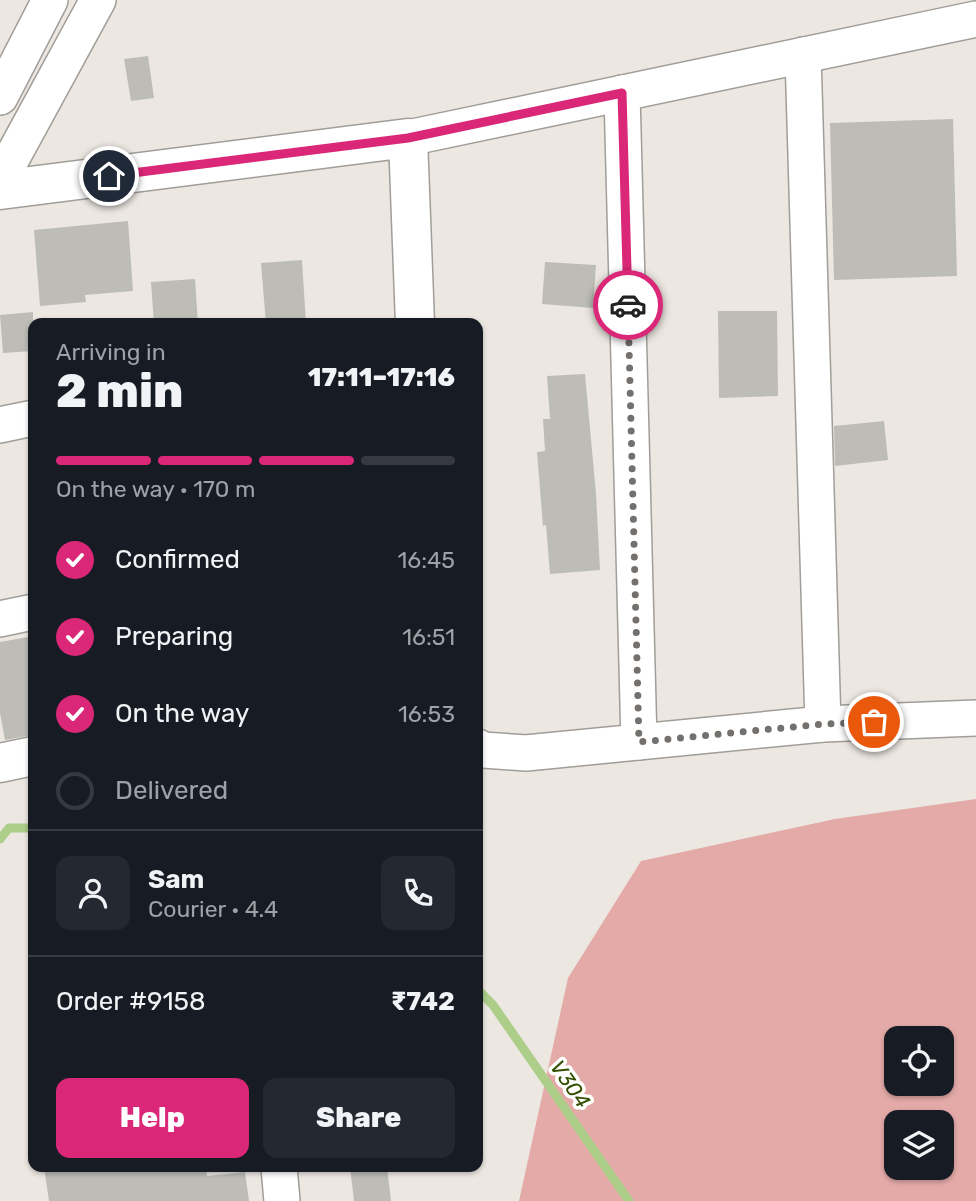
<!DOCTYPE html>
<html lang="en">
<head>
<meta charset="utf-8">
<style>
  :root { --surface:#171b24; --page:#242831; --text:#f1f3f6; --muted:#9ea1a6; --line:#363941; --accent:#db2777 }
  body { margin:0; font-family:Rubik,sans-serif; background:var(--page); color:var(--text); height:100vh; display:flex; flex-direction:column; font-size:26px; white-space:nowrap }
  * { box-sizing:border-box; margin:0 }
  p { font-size:23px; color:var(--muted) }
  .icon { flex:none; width:38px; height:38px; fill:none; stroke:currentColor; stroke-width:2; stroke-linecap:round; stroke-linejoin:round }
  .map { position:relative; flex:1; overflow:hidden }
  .panel { position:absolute; left:28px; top:318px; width:455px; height:854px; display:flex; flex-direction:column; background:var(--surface); border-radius:14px; box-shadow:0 2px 5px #0004 }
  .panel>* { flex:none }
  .tools { position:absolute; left:884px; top:1026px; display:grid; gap:14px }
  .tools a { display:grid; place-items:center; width:70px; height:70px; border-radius:14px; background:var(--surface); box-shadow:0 2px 5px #0004; font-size:35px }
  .pin { position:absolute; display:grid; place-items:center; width:60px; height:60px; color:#fff; margin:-30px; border:4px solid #fff; border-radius:50%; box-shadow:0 2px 7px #0007 }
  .courier { position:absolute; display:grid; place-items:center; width:70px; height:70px; margin:-35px; border:5px solid #db2777; border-radius:50%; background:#fff; color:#222; box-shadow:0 2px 9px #0007 }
  .overview em { font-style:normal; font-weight:800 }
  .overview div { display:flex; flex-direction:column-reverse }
  .overview { display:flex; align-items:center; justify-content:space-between; height:119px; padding:0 28px }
  h1 { font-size:46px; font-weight:800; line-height:52px }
  .bar { display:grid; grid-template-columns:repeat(4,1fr); gap:10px 7px; align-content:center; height:84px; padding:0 28px }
  .bar i { height:9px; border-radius:5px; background:var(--line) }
  .bar .current { background:var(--accent) }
  .bar p { grid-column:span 4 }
  .line { display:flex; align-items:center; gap:18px; padding:0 28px; border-top:2px solid var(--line) }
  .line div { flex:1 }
  .round { display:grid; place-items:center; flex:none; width:74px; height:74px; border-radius:14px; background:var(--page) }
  ol { padding:0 28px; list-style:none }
  li { display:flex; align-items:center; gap:21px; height:77px }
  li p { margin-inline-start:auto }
  li .icon { padding:7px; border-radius:50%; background:var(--accent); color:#fff; stroke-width:4 }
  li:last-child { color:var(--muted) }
  li i { width:38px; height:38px; border:4px solid var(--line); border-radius:50% }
  .cta { display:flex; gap:14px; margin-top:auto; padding:14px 28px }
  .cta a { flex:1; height:80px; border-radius:14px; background:var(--accent); color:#fff; font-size:28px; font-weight:800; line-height:80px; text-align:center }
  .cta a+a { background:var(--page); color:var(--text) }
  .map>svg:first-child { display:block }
</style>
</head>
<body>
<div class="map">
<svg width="976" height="1201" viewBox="0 0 976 1201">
  <rect width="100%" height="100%" fill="#ece7e1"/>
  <path fill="#e4aaa8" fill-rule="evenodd" d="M976,799V1201H519L568,978L641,861L835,819ZM896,1038H942V1083H896ZM896,1122H942V1167H896Z"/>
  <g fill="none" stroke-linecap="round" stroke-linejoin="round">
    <g stroke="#acce89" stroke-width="9">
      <path d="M0,839L9,828H33"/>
      <path d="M478,990L493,1005L629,1201"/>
    </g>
  </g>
  <g fill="#bdbdb6">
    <path d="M148,56L154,98L131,101L124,59Z"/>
    <path d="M953,119L957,276L834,280L830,123Z"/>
    <path d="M128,221L133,291L85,295L86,302L40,306L34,230Z"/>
    <path d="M302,260L306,324H266L261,263Z"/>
    <path d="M545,262L596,265L593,308L542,304Z"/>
    <path d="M195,279L198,324H154L151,282Z"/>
    <path d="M718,311H777L778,396L719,398Z"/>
    <path d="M33,312V351L3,353L0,315Z"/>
    <path d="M585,374L596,494L600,570L550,574L546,525L543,526L537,452L545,451L543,419H550L547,376Z"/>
    <path d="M884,421L888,460L835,466L834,426Z"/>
    <path d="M33,636V735L5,740L0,713V642Z"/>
    <path d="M44,1167H206L207,1176L245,1172L249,1201H49Z"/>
    <path d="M350,1167H387L391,1201H354Z"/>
  </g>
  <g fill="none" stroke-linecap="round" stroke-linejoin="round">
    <g stroke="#a19d98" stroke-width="38">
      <g id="street">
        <path d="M803,55L823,724"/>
        <path d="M622,93L639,742"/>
        <path d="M0,97L50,0"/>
        <path d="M408,138L976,19"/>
        <path d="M0,180L98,0"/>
        <path d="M0,425L33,418"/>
        <path d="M0,619L33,612"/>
        <path d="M478,747L483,750L526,753L823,724L976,718"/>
        <path d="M279,1167L282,1201"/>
      </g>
    </g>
    <g stroke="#a19d98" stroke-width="41">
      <g id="secondary">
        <path d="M0,190L408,138L415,324"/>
        <path d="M0,763L33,756"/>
      </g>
    </g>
    <use href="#street" stroke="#fff" stroke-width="35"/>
    <use href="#secondary" stroke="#fff" stroke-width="38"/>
  </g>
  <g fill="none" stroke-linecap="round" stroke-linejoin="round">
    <path stroke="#73706d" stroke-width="7" stroke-dasharray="0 12.6" d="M628,305L639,742L823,724L874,722"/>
    <path stroke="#db2777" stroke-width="9" d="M109,176L408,138L622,93L628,305"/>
  </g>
  <g text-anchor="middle" stroke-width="7" stroke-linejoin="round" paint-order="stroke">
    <g font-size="21" font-style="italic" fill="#324e00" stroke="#fff">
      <text transform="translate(570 1084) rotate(55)" y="7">V304</text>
    </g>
  </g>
</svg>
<div class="tools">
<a><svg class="icon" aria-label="locate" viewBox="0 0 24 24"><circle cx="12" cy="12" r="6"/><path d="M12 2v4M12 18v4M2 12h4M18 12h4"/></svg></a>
<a><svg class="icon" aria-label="layers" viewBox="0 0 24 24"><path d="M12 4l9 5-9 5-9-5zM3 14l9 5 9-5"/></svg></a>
</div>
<div class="pin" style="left:874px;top:722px;background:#ea580c"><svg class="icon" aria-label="bag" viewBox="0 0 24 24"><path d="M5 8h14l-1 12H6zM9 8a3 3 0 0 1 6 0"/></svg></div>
<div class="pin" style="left:109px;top:176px;background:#1f2937"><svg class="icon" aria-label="home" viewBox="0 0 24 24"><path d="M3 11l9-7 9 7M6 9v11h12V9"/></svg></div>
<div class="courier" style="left:628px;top:305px"><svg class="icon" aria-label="car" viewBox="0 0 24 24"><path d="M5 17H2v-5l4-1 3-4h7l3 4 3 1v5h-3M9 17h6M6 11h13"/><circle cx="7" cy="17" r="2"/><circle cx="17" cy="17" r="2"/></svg></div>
<section class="panel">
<div class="overview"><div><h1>2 min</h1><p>Arriving in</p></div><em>17:11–17:16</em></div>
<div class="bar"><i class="current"></i><i class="current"></i><i class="current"></i><i></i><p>On the way · 170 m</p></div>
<ol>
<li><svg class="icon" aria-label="check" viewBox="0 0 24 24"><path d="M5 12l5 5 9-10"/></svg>Confirmed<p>16:45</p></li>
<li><svg class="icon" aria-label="check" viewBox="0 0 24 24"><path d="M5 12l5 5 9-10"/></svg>Preparing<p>16:51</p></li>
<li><svg class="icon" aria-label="check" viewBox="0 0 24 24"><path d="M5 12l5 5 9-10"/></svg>On the way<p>16:53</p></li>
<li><i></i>Delivered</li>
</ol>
<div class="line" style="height:126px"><a class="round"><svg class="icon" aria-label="person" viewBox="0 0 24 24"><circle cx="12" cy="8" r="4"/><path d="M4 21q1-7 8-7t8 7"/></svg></a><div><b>Sam</b><p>Courier · 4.4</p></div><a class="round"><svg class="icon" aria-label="phone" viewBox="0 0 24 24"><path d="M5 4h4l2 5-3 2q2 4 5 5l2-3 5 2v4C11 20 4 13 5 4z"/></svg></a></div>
<div class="line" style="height:91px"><div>Order #9158</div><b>₹742</b></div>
<div class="cta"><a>Help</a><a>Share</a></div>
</section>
</div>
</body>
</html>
